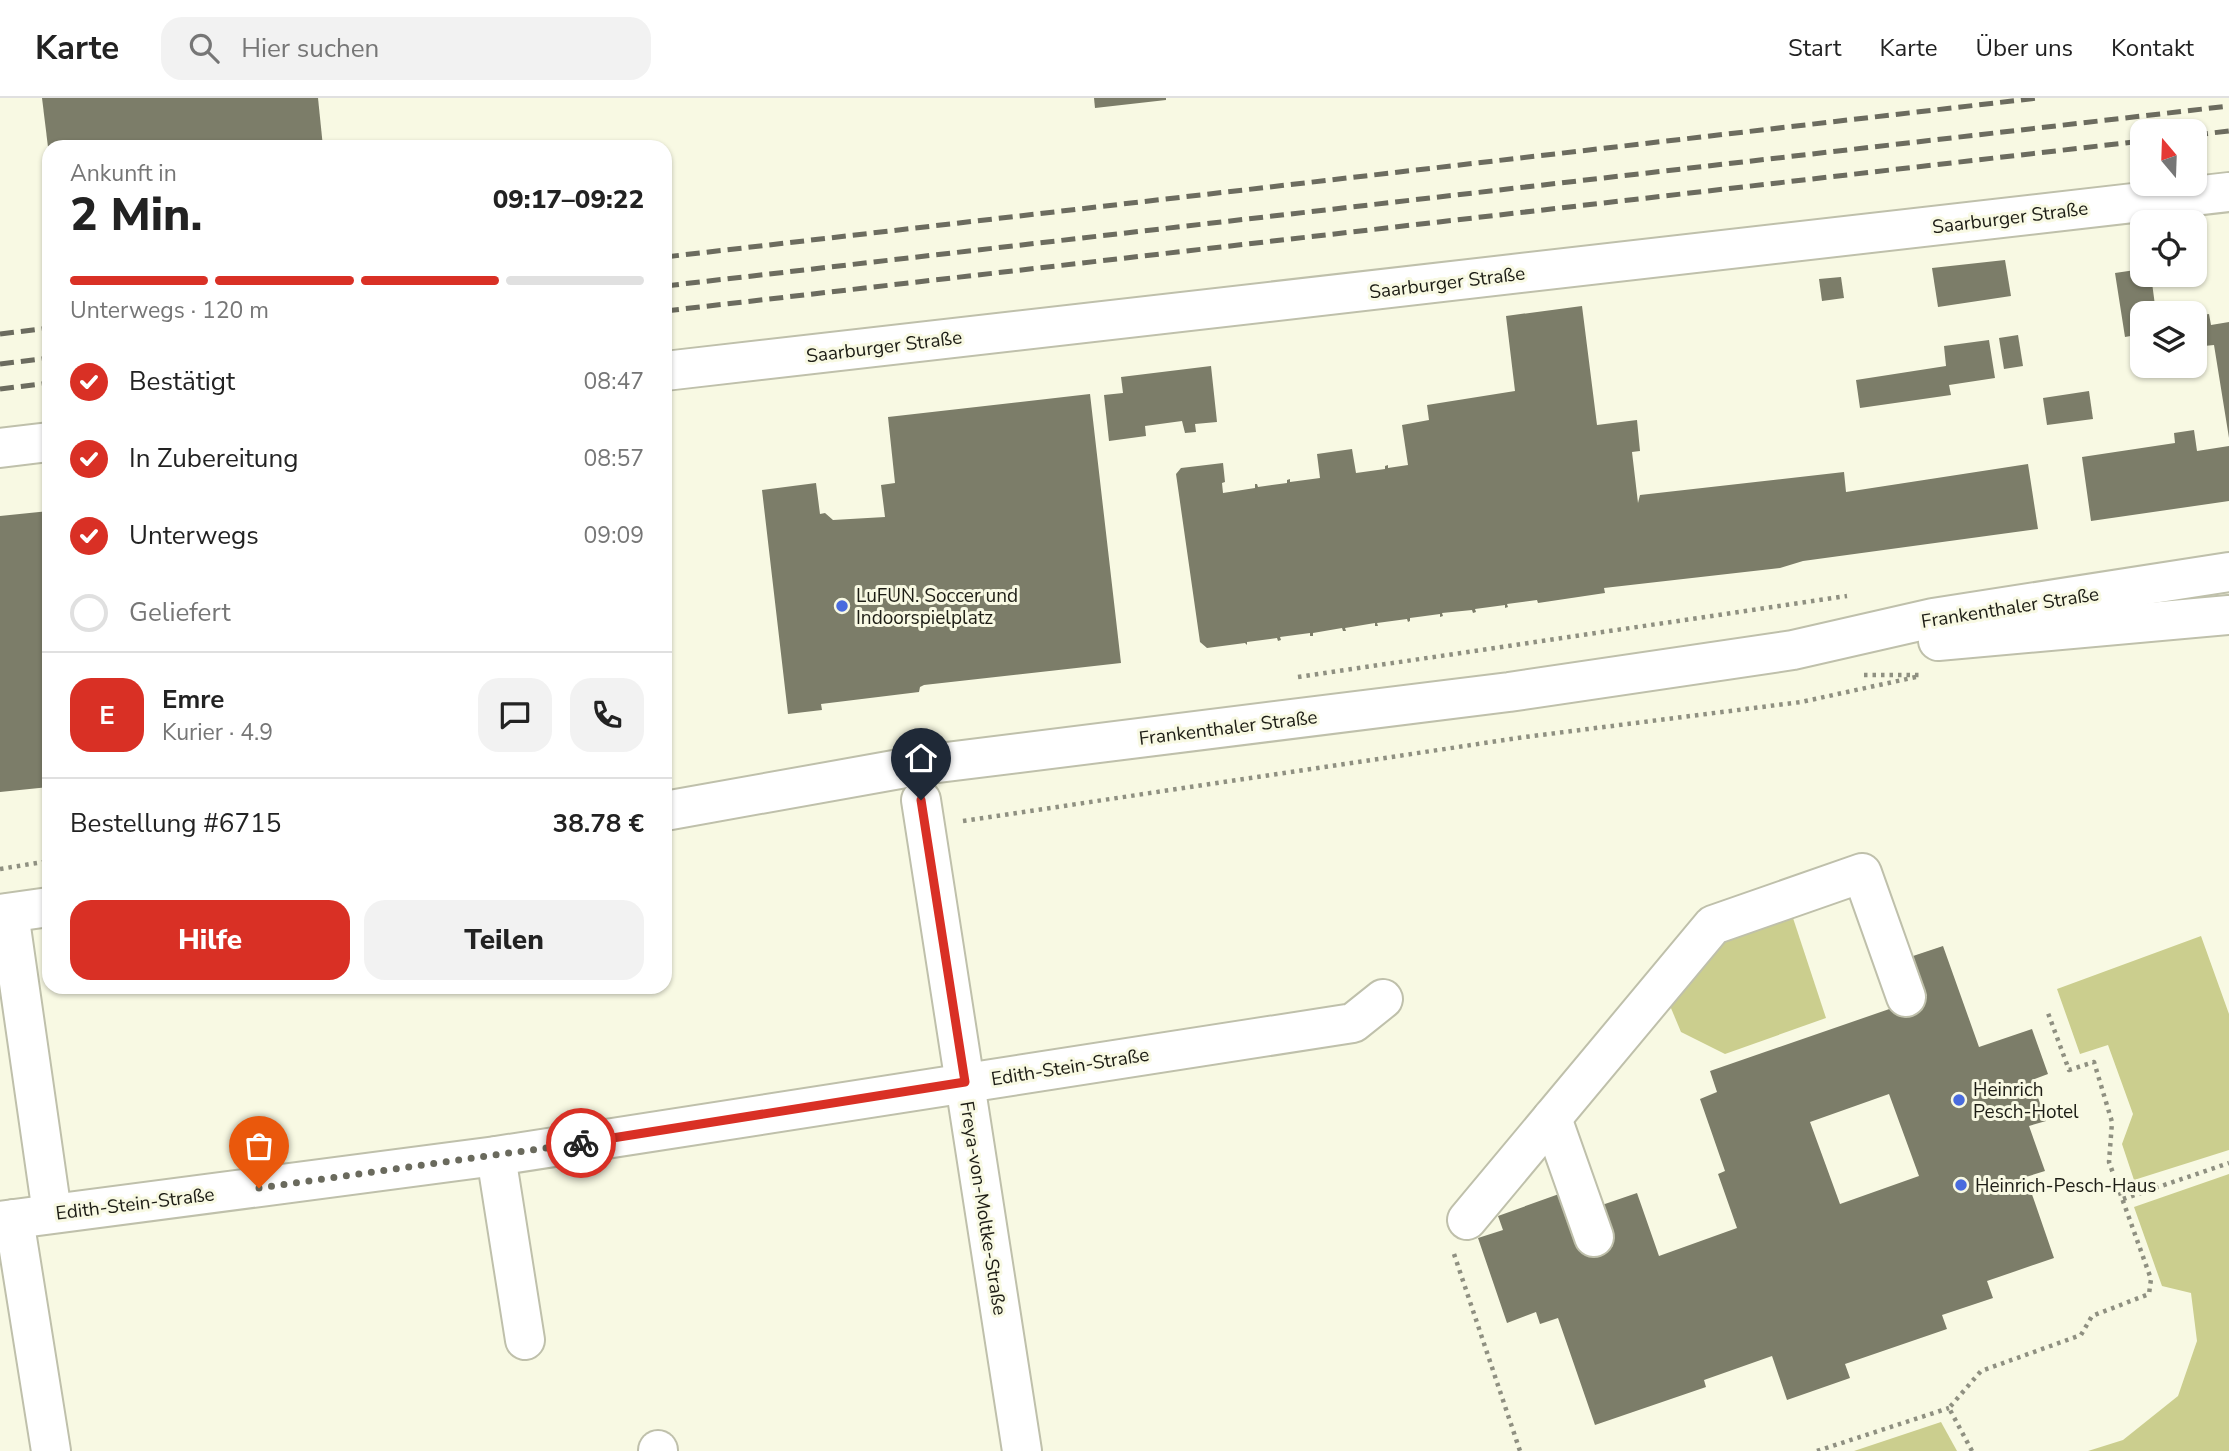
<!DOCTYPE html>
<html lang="de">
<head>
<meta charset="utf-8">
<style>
  :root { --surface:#fff; --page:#f2f2f2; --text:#222; --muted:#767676; --line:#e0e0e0; --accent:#d93025 }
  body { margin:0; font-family:"Nunito Sans",sans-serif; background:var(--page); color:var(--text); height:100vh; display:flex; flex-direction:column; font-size:26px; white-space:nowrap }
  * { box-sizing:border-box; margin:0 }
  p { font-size:23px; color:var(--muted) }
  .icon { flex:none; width:38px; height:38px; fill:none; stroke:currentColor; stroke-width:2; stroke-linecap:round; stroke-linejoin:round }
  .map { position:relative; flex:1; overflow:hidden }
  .panel { position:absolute; left:42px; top:42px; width:630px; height:854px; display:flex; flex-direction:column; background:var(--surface); border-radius:21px; box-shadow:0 2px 5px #0004 }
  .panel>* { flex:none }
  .needle { width:46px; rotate:341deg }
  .tools { position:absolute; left:2130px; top:21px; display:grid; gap:14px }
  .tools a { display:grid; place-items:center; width:77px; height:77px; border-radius:14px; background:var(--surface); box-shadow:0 2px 5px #0004; font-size:35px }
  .pin { position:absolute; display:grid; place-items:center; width:60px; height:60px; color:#fff; margin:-72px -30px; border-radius:50% 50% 50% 0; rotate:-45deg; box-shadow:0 0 7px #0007 }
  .pin .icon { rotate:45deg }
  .courier { position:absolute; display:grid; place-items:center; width:70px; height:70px; margin:-35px; border:5px solid #d93025; border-radius:50%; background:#fff; color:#222; box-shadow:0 2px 9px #0007 }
  .overview em { font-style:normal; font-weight:800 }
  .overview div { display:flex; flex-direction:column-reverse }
  .overview { display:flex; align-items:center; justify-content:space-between; height:119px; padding:0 28px }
  h1 { font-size:46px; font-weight:800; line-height:52px }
  .bar { display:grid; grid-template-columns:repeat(4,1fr); gap:10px 7px; align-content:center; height:84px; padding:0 28px }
  .bar i { height:9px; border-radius:5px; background:var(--line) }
  .bar .active { background:var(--accent) }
  .bar p { grid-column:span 4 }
  .line { display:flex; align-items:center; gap:18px; padding:0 28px; border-top:2px solid var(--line) }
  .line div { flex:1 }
  .round { display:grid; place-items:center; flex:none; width:74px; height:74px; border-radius:21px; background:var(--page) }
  ol { padding:0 28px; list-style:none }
  li { display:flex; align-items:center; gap:21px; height:77px }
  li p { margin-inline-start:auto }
  li .icon { padding:7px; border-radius:50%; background:var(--accent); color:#fff; stroke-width:4 }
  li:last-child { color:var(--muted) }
  li i { width:38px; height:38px; border:4px solid var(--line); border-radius:50% }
  .cta { display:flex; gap:14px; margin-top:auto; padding:14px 28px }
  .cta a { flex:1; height:80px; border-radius:21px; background:var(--accent); color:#fff; font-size:28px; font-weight:800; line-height:80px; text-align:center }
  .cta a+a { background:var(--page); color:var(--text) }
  header { display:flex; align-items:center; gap:42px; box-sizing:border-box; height:98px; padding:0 35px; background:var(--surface); border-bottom:2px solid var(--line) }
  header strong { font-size:33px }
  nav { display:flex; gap:38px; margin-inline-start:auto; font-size:24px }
  .search { width:490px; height:63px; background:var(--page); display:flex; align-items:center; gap:18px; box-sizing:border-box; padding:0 24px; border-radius:21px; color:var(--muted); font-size:26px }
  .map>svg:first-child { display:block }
</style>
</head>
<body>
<header>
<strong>Karte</strong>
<div class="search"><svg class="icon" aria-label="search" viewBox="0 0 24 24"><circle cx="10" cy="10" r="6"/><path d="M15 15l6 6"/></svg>Hier suchen</div>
<nav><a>Start</a><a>Karte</a><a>Über uns</a><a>Kontakt</a></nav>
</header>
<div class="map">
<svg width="2229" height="1353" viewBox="0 0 2229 1353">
  <rect width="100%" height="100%" fill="#f8f9e3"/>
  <g fill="#cbce8e">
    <path d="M1792,817L1826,920L1725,956L1681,934L1668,903L1710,847Z"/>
    <path d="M2201,838L2229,916V1052L2134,1082L2122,1046L2133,1016L2108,947L2080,956L2057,891Z"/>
    <path d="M2229,1076V1353H2088L2123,1342L2178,1298L2197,1243L2191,1195L2162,1188L2134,1109Z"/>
    <path d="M1941,1324L1957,1353H1854Z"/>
  </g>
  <g fill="#7c7d69" fill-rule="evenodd">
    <path d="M42,0H318L323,49H48Z"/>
    <path d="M1094,0H1166V2L1095,10Z"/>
    <path d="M2005,162L2011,198L1938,209L1932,170Z"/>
    <path d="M2142,171V177H2151L2156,215H2142V236L2125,239L2115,175Z"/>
    <path d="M1841,179L1844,200L1822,203L1819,181Z"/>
    <path d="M1582,208L1597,327L1637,322L1640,353L1632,354L1638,405L1640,397L1844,374L1846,394L2028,366L2038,431L1803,463L1780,470L1604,490L1605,495L1538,505L1537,502L1507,506L1508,509L1505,510V507L1475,511L1476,514L1473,515L1472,512L1442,515L1443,518L1440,519V516L1410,520V523L1408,524L1407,521L1377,525L1378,528H1375V525L1345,530L1346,533H1343L1342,530L1313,535V538H1310V535L1280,539L1281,542L1278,543L1277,540L1247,544V547L1245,545L1207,550L1200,544L1176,376L1181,370L1223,365L1225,384L1222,385L1223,395L1255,390V386H1257L1258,389L1287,385V382L1290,381V384L1320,380L1317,356L1352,351L1356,375L1385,371V368L1388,367V370L1408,367L1402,327L1429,322L1427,307L1515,293L1506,218Z"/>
    <path d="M2209,216L2211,227L2229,224V340L2214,247L2194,249V218Z"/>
    <path d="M2018,237L2023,268L2004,271L1999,240Z"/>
    <path d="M1989,242L1995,280L1949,287L1951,297L1860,310L1856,282L1946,268L1944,248Z"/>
    <path d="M1211,268L1217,324L1195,326L1196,334L1185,335L1182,323L1145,328L1146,338L1109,343L1104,297L1123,295L1121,279Z"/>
    <path d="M2089,293L2093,321L2047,327L2043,300Z"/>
    <path d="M1090,296L1121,565L924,587L920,589L919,594L821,606L822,612L788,616L762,392L816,385L820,416L825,415L833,422L885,419L881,387L895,385L888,319Z"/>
    <path d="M2194,332L2197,353L2229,348V403L2091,423L2082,359L2175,345L2174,335Z"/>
    <path d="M49,413V689L0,694V418Z"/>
    <path d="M1943,848L1979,949L2032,931L2048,976L2032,982L2046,1023L2029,1028L2045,1073L2026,1079L2054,1160L1987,1183L1993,1200L1942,1217L1947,1231L1845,1266L1850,1280L1787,1302L1772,1258L1704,1282L1706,1289L1595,1327L1558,1220L1540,1226L1536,1214L1507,1225L1478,1140L1503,1132L1498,1118L1559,1096L1575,1146L1595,1155L1613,1148L1599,1108L1637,1095L1659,1158L1737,1130L1718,1076L1725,1073L1700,1001L1717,994L1710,973L1927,898L1913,858ZM1889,996L1919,1078L1840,1106L1810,1024Z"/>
  </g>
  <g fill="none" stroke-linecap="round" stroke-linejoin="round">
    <g stroke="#bfc0ab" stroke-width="42">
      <g id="minor">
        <path d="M665,273L2229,94"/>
        <path d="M0,350L49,344"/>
        <path d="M1938,543L2229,517"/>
        <path d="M921,702L1022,1353"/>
        <path d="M665,713L922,667L1509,594L1793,552L1933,520L2229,474"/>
        <path d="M9,815L52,1115"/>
        <path d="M0,816L49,809"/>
        <path d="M1552,1020L1594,1139"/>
        <path d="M496,1058L525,1242"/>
        <path d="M14,1121L51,1353"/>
        <path d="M1467,1122L1713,827L1862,775L1906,899"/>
        <path d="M0,1123L496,1058L1353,925L1383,901"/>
        <path d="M658,1352V1353"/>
      </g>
    </g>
    <g stroke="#8f9081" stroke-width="4.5" stroke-dasharray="3.5 5" stroke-linecap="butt">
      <path d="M1864,577H1921"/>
      <path d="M1298,579L1847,498"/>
      <path d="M963,723L1525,639L1801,604L1916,579"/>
      <path d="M0,771L49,763"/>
      <path d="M2123,1101L2229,1065"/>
      <path d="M1454,1156L1520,1353"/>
      <path d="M1817,1353L1949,1310"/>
      <path d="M1972,1353L1949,1310L1981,1273L2081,1237L2092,1218L2149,1196L2151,1181L2109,1064L2112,1024L2094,964L2069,972L2048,915"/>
    </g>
    <use href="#minor" stroke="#fff" stroke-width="38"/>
    <g stroke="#6c6c5f" stroke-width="5" stroke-dasharray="14 7" stroke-linecap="butt">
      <path d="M2194,37L2229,33"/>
      <path d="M665,159L2038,0"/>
      <path d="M665,188L2229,8"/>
      <path d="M665,213L2142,43"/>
      <path d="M0,236L49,230"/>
      <path d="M0,266L49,260"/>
      <path d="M0,291L49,285"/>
    </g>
  </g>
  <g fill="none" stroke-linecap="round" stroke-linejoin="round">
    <path stroke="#6a6a5d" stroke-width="7" stroke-dasharray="0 12.6" d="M259,1090L581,1045"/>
    <path stroke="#d93025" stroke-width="9" d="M581,1045L965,984L921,702"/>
  </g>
  <g fill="#496bde" stroke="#f8f9e3" stroke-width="2.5">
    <circle cx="842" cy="508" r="7"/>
    <circle cx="1959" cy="1002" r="7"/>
    <circle cx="1961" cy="1087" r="7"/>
  </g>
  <g text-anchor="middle" stroke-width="6" stroke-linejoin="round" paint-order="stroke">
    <g font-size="19" fill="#1d1d15" stroke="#f8f9e3">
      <text transform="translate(2010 119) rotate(-7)" y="7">Saarburger Straße</text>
      <text transform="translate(1447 184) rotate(-7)" y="7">Saarburger Straße</text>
      <text transform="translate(884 248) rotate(-7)" y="7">Saarburger Straße</text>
      <text transform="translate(2010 509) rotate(-9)" y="7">Frankenthaler Straße</text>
      <text transform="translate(1228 629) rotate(-7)" y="7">Frankenthaler Straße</text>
      <text transform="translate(1070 968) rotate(-9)" y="7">Edith-Stein-Straße</text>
      <text transform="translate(135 1105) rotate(-7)" y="7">Edith-Stein-Straße</text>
      <text transform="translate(984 1110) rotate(81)" y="7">Freya-von-Moltke-Straße</text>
    </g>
    <g font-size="19" fill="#1d1d15" stroke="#f8f9e3" text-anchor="start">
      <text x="856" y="504">LuFUN. Soccer und<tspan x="856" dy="22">Indoorspielplatz</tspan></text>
      <text x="1973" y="998">Heinrich<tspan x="1973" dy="22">Pesch-Hotel</tspan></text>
      <text x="1975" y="1094">Heinrich-Pesch-Haus</text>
    </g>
  </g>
</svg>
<div class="tools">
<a><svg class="needle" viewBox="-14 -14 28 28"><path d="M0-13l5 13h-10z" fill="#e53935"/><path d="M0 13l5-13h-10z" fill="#767676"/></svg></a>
<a><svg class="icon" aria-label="locate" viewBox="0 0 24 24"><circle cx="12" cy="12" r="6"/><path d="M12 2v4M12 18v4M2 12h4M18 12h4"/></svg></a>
<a><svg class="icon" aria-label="layers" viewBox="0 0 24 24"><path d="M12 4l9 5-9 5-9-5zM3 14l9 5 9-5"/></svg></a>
</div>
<div class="pin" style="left:259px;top:1090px;background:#ea580c"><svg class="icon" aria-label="bag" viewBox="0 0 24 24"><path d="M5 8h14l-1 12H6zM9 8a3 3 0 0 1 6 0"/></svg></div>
<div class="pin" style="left:921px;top:702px;background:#1f2937"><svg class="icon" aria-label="home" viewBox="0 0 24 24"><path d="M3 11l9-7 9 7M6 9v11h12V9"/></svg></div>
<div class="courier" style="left:581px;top:1045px"><svg class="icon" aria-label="bike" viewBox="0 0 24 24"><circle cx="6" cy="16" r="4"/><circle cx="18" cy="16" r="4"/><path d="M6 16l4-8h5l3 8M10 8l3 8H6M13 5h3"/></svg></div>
<section class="panel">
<div class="overview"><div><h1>2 Min.</h1><p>Ankunft in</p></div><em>09:17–09:22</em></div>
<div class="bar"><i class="active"></i><i class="active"></i><i class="active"></i><i></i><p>Unterwegs · 120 m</p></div>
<ol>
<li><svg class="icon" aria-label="check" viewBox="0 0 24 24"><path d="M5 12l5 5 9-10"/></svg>Bestätigt<p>08:47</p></li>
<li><svg class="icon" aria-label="check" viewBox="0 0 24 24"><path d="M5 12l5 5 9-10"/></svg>In Zubereitung<p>08:57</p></li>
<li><svg class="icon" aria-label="check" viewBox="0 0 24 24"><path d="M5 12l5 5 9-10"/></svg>Unterwegs<p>09:09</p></li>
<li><i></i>Geliefert</li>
</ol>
<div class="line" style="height:126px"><b class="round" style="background:var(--accent);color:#fff">E</b><div><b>Emre</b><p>Kurier · 4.9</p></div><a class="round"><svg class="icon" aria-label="chat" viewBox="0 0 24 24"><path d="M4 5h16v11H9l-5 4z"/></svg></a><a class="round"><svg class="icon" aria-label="phone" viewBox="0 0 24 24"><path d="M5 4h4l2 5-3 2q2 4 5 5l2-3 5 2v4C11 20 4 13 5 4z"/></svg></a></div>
<div class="line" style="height:91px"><div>Bestellung #6715</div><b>38.78 €</b></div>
<div class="cta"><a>Hilfe</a><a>Teilen</a></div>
</section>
</div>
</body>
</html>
